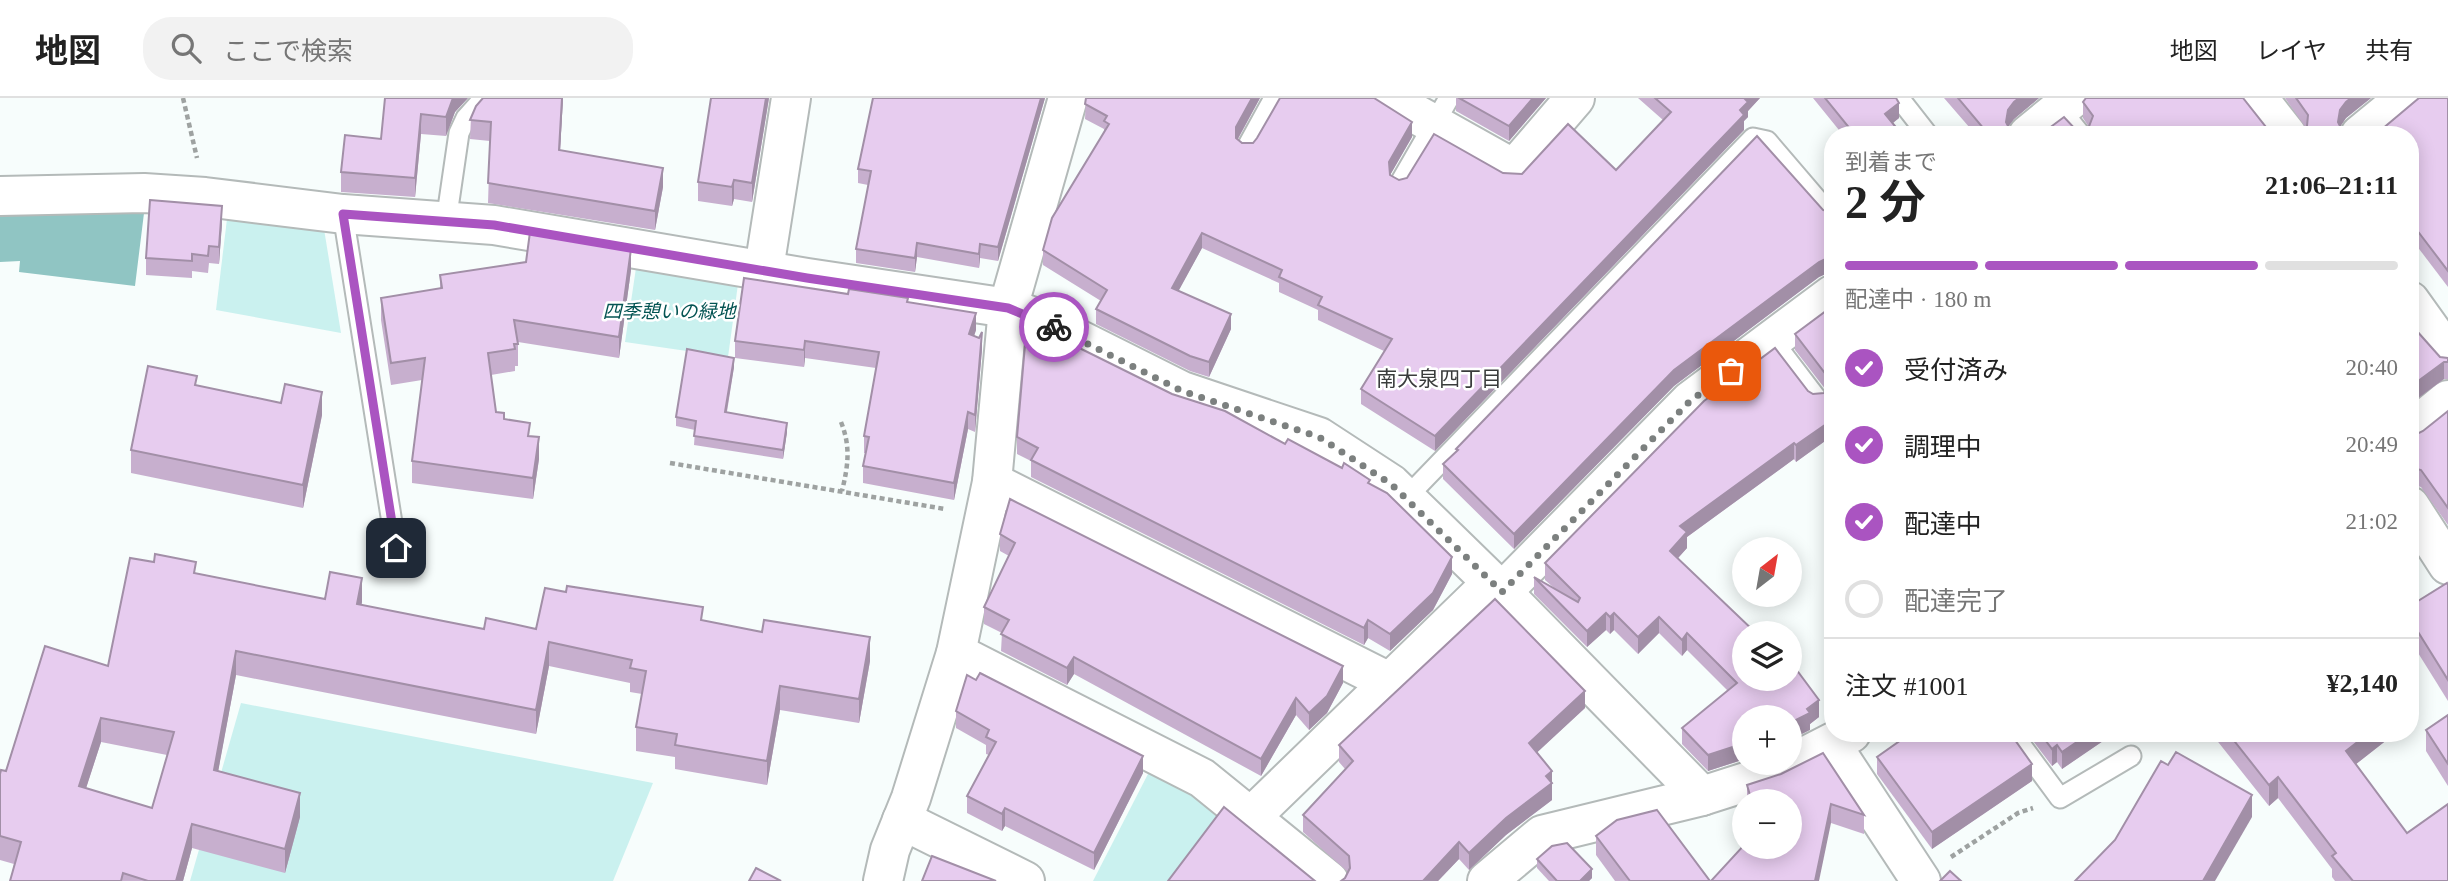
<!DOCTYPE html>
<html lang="ja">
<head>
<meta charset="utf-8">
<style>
  :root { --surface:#fff; --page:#f2f2f2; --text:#222; --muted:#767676; --line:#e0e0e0; --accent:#aa54c1 }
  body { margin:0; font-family:"Times New Roman","Noto Sans JP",serif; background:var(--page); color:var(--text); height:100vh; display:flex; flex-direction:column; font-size:26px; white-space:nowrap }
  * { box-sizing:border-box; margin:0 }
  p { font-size:23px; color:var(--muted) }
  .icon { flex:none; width:38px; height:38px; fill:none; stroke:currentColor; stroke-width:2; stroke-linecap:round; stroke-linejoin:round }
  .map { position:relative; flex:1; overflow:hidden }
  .sheet { position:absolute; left:1824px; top:28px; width:595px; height:616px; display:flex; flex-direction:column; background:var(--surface); border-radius:28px; box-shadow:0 4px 18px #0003 }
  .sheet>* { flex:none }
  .needle { width:46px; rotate:31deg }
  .buttons { position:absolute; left:1732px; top:439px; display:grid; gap:14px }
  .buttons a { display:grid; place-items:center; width:70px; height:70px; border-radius:50%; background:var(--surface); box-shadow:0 4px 18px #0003; font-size:35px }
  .pin { position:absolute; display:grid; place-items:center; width:60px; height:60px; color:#fff; margin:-30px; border-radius:14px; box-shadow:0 4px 10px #0006 }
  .courier { position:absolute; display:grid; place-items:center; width:70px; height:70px; margin:-35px; border:5px solid #aa54c1; border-radius:50%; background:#fff; color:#222; box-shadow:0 2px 9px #0007 }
  .summary em { font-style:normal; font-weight:700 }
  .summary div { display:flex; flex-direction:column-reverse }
  .summary { display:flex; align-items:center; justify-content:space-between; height:119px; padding:0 21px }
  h1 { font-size:46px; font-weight:700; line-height:52px }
  .bar { display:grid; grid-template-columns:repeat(4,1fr); gap:10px 7px; align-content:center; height:84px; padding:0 21px }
  .bar i { height:9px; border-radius:5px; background:var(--line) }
  .bar .on { background:var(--accent) }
  .bar p { grid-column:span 4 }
  .line { display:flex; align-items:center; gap:18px; padding:0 21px; border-top:2px solid var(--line) }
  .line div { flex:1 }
  ol { padding:0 21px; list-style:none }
  li { display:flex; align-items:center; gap:21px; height:77px }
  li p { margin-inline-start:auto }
  li .icon { padding:7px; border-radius:50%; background:var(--accent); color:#fff; stroke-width:4 }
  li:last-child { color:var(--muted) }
  li i { width:38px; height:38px; border:4px solid var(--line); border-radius:50% }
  header { display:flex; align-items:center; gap:42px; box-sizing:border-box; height:98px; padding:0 35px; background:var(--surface); border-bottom:2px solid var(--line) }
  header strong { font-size:33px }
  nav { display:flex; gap:38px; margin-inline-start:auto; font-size:24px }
  .search { width:490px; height:63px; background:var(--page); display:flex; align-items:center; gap:18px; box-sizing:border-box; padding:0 24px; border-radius:28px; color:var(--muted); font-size:26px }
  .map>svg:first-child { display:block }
</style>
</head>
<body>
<header>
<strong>地図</strong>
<div class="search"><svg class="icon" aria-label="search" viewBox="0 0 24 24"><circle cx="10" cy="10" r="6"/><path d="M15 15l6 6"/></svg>ここで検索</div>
<nav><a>地図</a><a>レイヤ</a><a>共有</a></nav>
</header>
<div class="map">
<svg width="2448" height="783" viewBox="0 0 2448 783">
  <rect width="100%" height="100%" fill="#f7fdfc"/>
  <g fill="#caf1ef">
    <path d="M227,121L324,131L341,235L216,212Z"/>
    <path d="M636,170L738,186L728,259L625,244Z"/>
    <path d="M241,605L653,685L613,783H190Z"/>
    <path d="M1149,674L1189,693L1224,721L1175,783H1093Z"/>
  </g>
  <path fill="#90c5c3" d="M145,107L135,188L19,174L20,163L0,164V111Z"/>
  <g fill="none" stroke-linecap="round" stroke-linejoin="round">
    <g stroke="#b4bab9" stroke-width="23">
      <g id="service">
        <path d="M1899,0L1928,37"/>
        <path d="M2060,11L2081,37"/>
        <path d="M1247,49L1274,0"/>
        <path d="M1400,85L1449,0"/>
        <path d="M343,116L396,450"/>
        <path d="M446,124L459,35L466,20L484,0"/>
        <path d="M1772,242L1817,301"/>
        <path d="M1405,401L1753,40L1767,43L1832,119"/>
        <path d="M2012,635L2060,700L2131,658"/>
      </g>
    </g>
    <g stroke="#b4bab9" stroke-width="42">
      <g id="minor">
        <path d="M1387,0L1514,71L1575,0"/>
        <path d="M2258,0L2287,37"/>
        <path d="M2028,37L2073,0"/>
        <path d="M2360,37L2405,0"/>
        <path d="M0,98L144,95L205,99L343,116L494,127L807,180L1008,210L1034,219L1182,293L1319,339L1391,386L1502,494L1702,698"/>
        <path d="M764,171L791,0"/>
        <path d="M2410,203L2448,256"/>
        <path d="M2410,333L2448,302"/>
        <path d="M992,384L1391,585"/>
        <path d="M2410,408L2448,467"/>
        <path d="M1502,494L1690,303L1832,197"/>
        <path d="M956,555L1202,680L1329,783"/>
        <path d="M1831,646L1921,783"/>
        <path d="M1251,719L1492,485"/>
        <path d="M902,722L1025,783"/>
        <path d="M883,783L890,752L911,700L956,555L992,384L1008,210L1068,0"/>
        <path d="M1487,783L1542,737L1702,698L1771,676L1851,635"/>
      </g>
    </g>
    <g stroke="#9ea2a1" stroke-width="4.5" stroke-dasharray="5 3.5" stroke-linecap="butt">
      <path d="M183,0L197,60"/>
      <path d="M841,324C851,349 848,368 842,393"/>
      <path d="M670,365L945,411"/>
      <path d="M1951,759L2018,715L2033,710"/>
    </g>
    <use href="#service" stroke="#fff" stroke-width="19"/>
    <use href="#minor" stroke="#fff" stroke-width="38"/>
  </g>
  <g fill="#c7afce" fill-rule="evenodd">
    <path d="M385,0H468L455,14L446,38L421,36L415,99L341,94V74L381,41Z"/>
    <path d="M483,0H563L560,53L663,89L655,132L488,105L490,43L470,41L471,19Z"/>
    <path d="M769,0L752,104L734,101L732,108L698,103V84Z"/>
    <path d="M873,0H1045L998,163L980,160L979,170L917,159L915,174L856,165V151L868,87L858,85V71Z"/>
    <path d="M1086,0H1260L1238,41L1242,45L1412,39L1390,77L1399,82L1503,75L1522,76L1616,72L1663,22L1638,0H1760L1748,13V19L1744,23V32L1435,353L1361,306V291L1384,253L1318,222V212L1279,194V185L1202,150L1178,193L1231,231L1209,279L1190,273L1096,226V211L1101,203L1043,167V152L1104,34V31L1085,21Z"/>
    <path d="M1456,0H1546L1509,43L1456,13Z"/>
    <path d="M1813,0H1896L1899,20L1893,25L1899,37H1843Z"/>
    <path d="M1944,0H2039L2014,21L2008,28L2011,34L2014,37H1976Z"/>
    <path d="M2285,0H2371L2346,20L2340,28L2306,30Z"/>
    <path d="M2448,0V189L2410,139V37Z"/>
    <path d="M2083,4L2270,34L2076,32L2088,31L2089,29L2083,20Z"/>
    <path d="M1825,77L1832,84V102L1825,92Z"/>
    <path d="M1823,112L1832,115V173L1819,179L1674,288L1514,451L1443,381V366L1456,354V351Z"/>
    <path d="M222,125L219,166L209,165L208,175L192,173V180L146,177V160Z"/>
    <path d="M631,172L619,260L518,244V268H515V273L491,277L496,314L504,321L530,339L539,361L533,401L412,385V363L422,282L391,287L381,222V200L440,191V177Z"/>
    <path d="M908,204L976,232L974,238L982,251L975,334L968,331L954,402L863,385V368L866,355H864V338L876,270L805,260L804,269L735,260V243Z"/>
    <path d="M1830,210L1832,338L1796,364L1794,361L1687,439V450L1678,460L1819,619L1810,626V632L1745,620V661L1708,673L1682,646V630L1728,593L1687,552L1682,558L1659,535L1638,556L1614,532L1610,536L1606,532L1587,549L1534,496V479L1554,490L1545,482V465L1808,293L1813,296L1824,295L1826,292L1795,252V236Z"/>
    <path d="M2410,237L2440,259L2448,260V281H2444L2410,306Z"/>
    <path d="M734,269L727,314L787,334L783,361L694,347L695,332L676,328V319Z"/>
    <path d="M197,288L322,317L303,410L131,375V352Z"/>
    <path d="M1172,296L1370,386L1452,476L1433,512L1390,553L1368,540L1364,547L1031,379V363L1017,356V339Z"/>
    <path d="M2448,313V427L2421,389L2410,386V337L2413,338L2423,333Z"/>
    <path d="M1000,436L1343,585L1327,615L1309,632L1296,617L1261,678L1074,576L1067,587L1001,553L1002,535L984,526V509L1009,458L1000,453Z"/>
    <path d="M196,475L325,501L362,504L361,507L484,531H536L703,523L870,563L859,625L780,612L767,687L675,671V659L636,653V629L642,596L630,594V585L549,568L536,636L236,577L218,673L300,719L285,775L192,750L183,783H10L14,766L0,762V676L6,673ZM101,644L167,657L152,710L86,690Z"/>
    <path d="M2448,487V603L2410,542V508Z"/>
    <path d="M1585,610L1537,654L1552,673V702L1506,737L1469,772L1459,761L1438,783H1341L1345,780L1348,774L1303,734V717L1345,671L1339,664V647Z"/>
    <path d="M956,613L1143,675L1094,772L1005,728L1002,733L967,715V698L989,657L986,656V647L956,630Z"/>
    <path d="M2448,617V688L2426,653V632Z"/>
    <path d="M2027,635H2103V643L2062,671L2057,664L2052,668Z"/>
    <path d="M2211,635H2388V641L2356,666L2407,735L2448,783H2335L2332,779V771L2278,700L2269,708Z"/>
    <path d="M1877,659L2032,683L1932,751L1877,676Z"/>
    <path d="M1781,676L1864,717V736L1831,725L1790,704H1747V687Z"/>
    <path d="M1596,738L1710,783H1615L1596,757Z"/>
    <path d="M1537,761L1592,780L1589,783H1549L1537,770Z"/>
  </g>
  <g fill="#a28fa7">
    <path d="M453,0H468L455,14L446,38V19Z"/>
    <path d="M562,0H563L559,72V52Z"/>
    <path d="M766,0H769L752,104V85Z"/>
    <path d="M1041,0H1045L998,163V149Z"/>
    <path d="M1252,0H1260L1236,44V29Z"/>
    <path d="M1533,0H1546L1509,43V28Z"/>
    <path d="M1746,0H1760L1748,13V19L1744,23V32L1435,353V338L1740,12Z"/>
    <path d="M2019,0H2039L2014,21L2008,29L2006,24L2008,12L2014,4Z"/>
    <path d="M2351,0H2371L2346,20L2340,29L2338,24L2340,12L2346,4Z"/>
    <path d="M1899,5V20L1885,31V16Z"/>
    <path d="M421,16V36L415,99V80Z"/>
    <path d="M1412,24V39L1389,79V64Z"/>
    <path d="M663,70V89L655,132V113Z"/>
    <path d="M734,82V101L732,108V89Z"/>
    <path d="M222,108V125L219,166V149Z"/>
    <path d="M1202,135V150L1172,205V190Z"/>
    <path d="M917,145V159L915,174V160Z"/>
    <path d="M980,146V160L979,170V156Z"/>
    <path d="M631,151V172L619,260V239Z"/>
    <path d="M1832,158V173L1819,179L1674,288L1514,451V436L1674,272L1819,164Z"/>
    <path d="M976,215V232L969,253V236Z"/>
    <path d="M1231,216V231L1209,279V264Z"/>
    <path d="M982,234V251L975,334V317Z"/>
    <path d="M805,243V260L804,269V252Z"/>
    <path d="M734,260V269L725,323V314Z"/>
    <path d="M2444,264V281L2410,306V289Z"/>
    <path d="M322,294V317L303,410V387Z"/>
    <path d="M968,314V331L954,402V385Z"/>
    <path d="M1832,322V338L1796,364V347Z"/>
    <path d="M787,325V334L783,361V352Z"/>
    <path d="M539,339V361L533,401V380Z"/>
    <path d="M1794,345V361L1687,439V450L1670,469V453L1680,428Z"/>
    <path d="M2412,435V452L2410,454V437Z"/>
    <path d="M1452,459V476L1433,512L1390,553V536Z"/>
    <path d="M362,480V504L357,530V506Z"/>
    <path d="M1606,515V532L1587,549V533Z"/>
    <path d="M1614,515V532L1610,536V519Z"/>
    <path d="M1659,519V535L1638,556V539Z"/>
    <path d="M1368,522V540L1364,547V530Z"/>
    <path d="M1687,535V552L1682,558V542Z"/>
    <path d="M870,539V563L859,625V601Z"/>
    <path d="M549,544V568L536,636V612Z"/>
    <path d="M236,553V577L214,696V672Z"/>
    <path d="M1074,559V576L1067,587V570Z"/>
    <path d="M1343,568V585L1327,615L1309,632V615Z"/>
    <path d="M780,588V612L767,687V663Z"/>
    <path d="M1585,593V610L1529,662V645Z"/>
    <path d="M1296,600V617L1261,678V661Z"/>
    <path d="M1819,602V619L1810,626V632L1790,642V625Z"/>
    <path d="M101,620V644L79,712V688Z"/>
    <path d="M2090,635H2103V643L2062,671V654Z"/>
    <path d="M2369,635H2388V641L2346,674V653Z"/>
    <path d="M1745,645V661L1708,673V657Z"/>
    <path d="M2057,647V664L2052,668V651Z"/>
    <path d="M1143,658V675L1094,772V755Z"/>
    <path d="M2032,666V683L1932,751V734Z"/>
    <path d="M1552,673V702L1506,737L1469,772V755Z"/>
    <path d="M2278,679V700L2269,708V687Z"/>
    <path d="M300,695V719L285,775V751Z"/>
    <path d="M2252,697V719L2215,783H2203Z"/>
    <path d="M1831,706V725L1819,783H1815Z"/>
    <path d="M1005,710V728L1002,733V716Z"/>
    <path d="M192,726V750L183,783H176Z"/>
    <path d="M1459,744V761L1438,783H1423Z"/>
    <path d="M1592,771V780L1589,783H1580Z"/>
  </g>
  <g fill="#e7ccef" stroke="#a28fa7" stroke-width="2" fill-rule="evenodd">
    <path d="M385,0H453L446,19L421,16L415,80L341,74L345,37L381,41Z"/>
    <path d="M483,0H562L559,52L663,70L655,113L488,85L491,24L470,22L476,8Z"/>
    <path d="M711,0H766L752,85L734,82L732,89L698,84Z"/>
    <path d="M873,0H1041L998,149L980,146L979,156L917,145L915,160L856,151L871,73L858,71Z"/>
    <path d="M1086,0H1252L1236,29V40L1242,45H1253L1257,40L1280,0H1374L1412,24L1389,64L1390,77L1399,82L1407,80L1434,36L1503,75L1522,76L1568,26L1616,72L1671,14L1655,0H1746L1745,1L1748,4L1740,12L1744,17L1435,338L1361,291L1392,241L1318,207L1322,199L1279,179L1282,172L1202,135L1172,190L1231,216L1209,264L1190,258L1096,211L1107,192L1043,152L1052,120L1109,26L1104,23L1107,18L1085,6Z"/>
    <path d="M1459,0H1533L1509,28Z"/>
    <path d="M1825,0H1896L1899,5L1885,16L1899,33L1895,35L1896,37H1855Z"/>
    <path d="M1958,0H2019L2014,4L2008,12L2006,24L2011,34L2014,37H1989Z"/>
    <path d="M2086,0H2243L2270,34L2273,37H2040L2064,19L2076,32L2088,31L2093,18L2083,4Z"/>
    <path d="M2296,0H2351L2346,4L2340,12L2338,24L2343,34L2346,37H2301L2307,28L2308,17Z"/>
    <path d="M2419,0H2448V173L2410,123V37H2375Z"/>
    <path d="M1757,38L1823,112L1832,115V158L1819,164L1674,272L1514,436L1443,366L1458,352L1456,351Z"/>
    <path d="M150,102L222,108L219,149L209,148L208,158L192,156V163L146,160Z"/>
    <path d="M530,134L631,151L619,239L514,222L518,246H514L515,251L488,255L496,314L504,315V321L530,325L528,338L539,339L533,380L412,363L425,260L391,265L381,200L442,190L440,177L526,164Z"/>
    <path d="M744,180L848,196L849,191L908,200L907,204L976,215L969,236L979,240L982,234L975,317L968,314L954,385L863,368L869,339L864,338L879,254L805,243L804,252L735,243Z"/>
    <path d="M1830,210L1832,213V322L1796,347L1794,345L1680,428L1687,434L1670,453L1757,536H1745V581H1790V563L1819,602L1807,611L1810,615L1790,625V620H1745V645L1708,657L1682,630L1737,585L1687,535L1682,542L1659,519L1638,539L1614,515L1610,519L1606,515L1587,533L1534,479L1578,504L1580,500L1545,465L1704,303L1775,250L1808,293L1813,296L1824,295L1828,289L1827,278L1795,236Z"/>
    <path d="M1027,224L1172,296L1225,313L1285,346L1288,341L1342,370L1344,365L1370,382L1368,385L1387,395L1452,459L1433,495L1390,536L1368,522L1364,530L1031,362L1038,350L1017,339Z"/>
    <path d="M2416,232L2440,259L2448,260V264H2444L2410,289V237Z"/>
    <path d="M687,251L734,260L725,314L787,325L783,352L694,338L696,323L676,319Z"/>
    <path d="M148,268L197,278L195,287L281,305L285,286L322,294L303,387L131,352Z"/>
    <path d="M2448,313V410L2421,372L2410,369V337L2413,338L2423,333Z"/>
    <path d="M1010,401L1343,568L1327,598L1309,615L1296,600L1261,661L1074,559L1067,570L1001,536L1009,522L984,509L1015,445L1000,436Z"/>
    <path d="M155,456L196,464L194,475L325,501L330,474L362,480L357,506L484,531L486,520L536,531L545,490L566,494L567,488L703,509L701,522L762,534L764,522L870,539L859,601L780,588L767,663L675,647L677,636L636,629L646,573L630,570L632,562L549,544L536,612L236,553L214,672L300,695L285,751L192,726L176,783H148L123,775L121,783H10L21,744L0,738V676L1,672L6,673L45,548L108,568L130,460L154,464ZM101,620L174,634L152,710L79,688Z"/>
    <path d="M2447,485L2448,487V582L2410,521V508Z"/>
    <path d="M1495,501L1585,593L1529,645L1552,673L1546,678L1552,685L1506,720L1469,755L1459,744L1423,783H1341L1345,780L1350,770L1349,758L1303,717L1353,663L1339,647Z"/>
    <path d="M980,575L1143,658L1094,755L1005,710L1002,716L967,698L996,644L986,639L989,632L956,613L967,577L976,582Z"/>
    <path d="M2448,617V666L2426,632Z"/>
    <path d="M1911,635H2010L2032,666L1932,734L1877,659Z"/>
    <path d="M2040,635H2090L2062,654L2057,647L2052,651Z"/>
    <path d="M2228,635H2369L2346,653L2407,735L2448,706V783H2353L2332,758L2336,755L2278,679L2269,687Z"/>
    <path d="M2176,654L2252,697L2203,783H2075L2115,742L2161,663L2168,667Z"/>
    <path d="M1823,655L1864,717L1831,706L1815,783H1711L1745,746V749H1790V704H1752L1747,687L1781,676Z"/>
    <path d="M1224,709L1315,783H1168Z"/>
    <path d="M1657,712L1710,783H1630L1596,738L1617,722Z"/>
    <path d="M1567,745L1592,771L1580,783H1557L1537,761L1552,748Z"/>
    <path d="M932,758L996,783H922Z"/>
    <path d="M756,770L781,783H749Z"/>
    <path d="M1950,773L1961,783H1940Z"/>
  </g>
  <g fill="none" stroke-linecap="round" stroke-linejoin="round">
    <path stroke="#7c807f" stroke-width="7" stroke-dasharray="0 12.6" d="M1054,229L1182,293L1319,339L1391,386L1502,494L1690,303L1731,273"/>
    <path stroke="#aa54c1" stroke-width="9" d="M396,450L343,116L494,127L807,180L1008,210L1054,229"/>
  </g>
  <g text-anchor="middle" stroke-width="5" stroke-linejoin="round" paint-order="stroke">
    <g font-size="19" font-style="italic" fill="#045453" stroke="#fff">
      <text x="669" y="220">四季憩いの緑地</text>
    </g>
    <g font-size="21" fill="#3a3c3c" stroke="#fff">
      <text x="1439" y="288">南大泉四丁目</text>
    </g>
  </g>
</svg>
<div class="buttons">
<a><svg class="needle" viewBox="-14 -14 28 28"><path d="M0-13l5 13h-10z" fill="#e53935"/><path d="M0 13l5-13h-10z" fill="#767676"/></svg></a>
<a><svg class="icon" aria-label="layers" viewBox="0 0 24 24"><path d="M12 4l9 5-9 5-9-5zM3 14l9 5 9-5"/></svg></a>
<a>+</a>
<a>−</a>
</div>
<div class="pin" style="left:1731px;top:273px;background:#ea580c"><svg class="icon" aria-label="bag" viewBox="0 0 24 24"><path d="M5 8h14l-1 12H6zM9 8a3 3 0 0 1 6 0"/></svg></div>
<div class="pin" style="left:396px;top:450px;background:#1f2937"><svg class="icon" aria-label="home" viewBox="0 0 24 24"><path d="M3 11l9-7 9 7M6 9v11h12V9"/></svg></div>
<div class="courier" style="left:1054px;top:229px"><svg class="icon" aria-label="bike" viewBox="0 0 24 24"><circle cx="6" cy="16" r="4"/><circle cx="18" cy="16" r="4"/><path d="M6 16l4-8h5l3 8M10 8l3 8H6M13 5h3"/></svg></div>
<section class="sheet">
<div class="summary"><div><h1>2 分</h1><p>到着まで</p></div><em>21:06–21:11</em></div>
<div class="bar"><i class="on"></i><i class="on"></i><i class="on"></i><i></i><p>配達中 · 180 m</p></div>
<ol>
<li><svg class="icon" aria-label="check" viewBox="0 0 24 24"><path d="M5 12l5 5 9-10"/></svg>受付済み<p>20:40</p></li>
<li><svg class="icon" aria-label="check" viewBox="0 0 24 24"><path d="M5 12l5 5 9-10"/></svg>調理中<p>20:49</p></li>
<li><svg class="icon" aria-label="check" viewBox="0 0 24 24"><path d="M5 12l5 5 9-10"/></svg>配達中<p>21:02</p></li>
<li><i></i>配達完了</li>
</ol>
<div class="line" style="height:91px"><div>注文 #1001</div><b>¥2,140</b></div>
</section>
</div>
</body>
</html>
